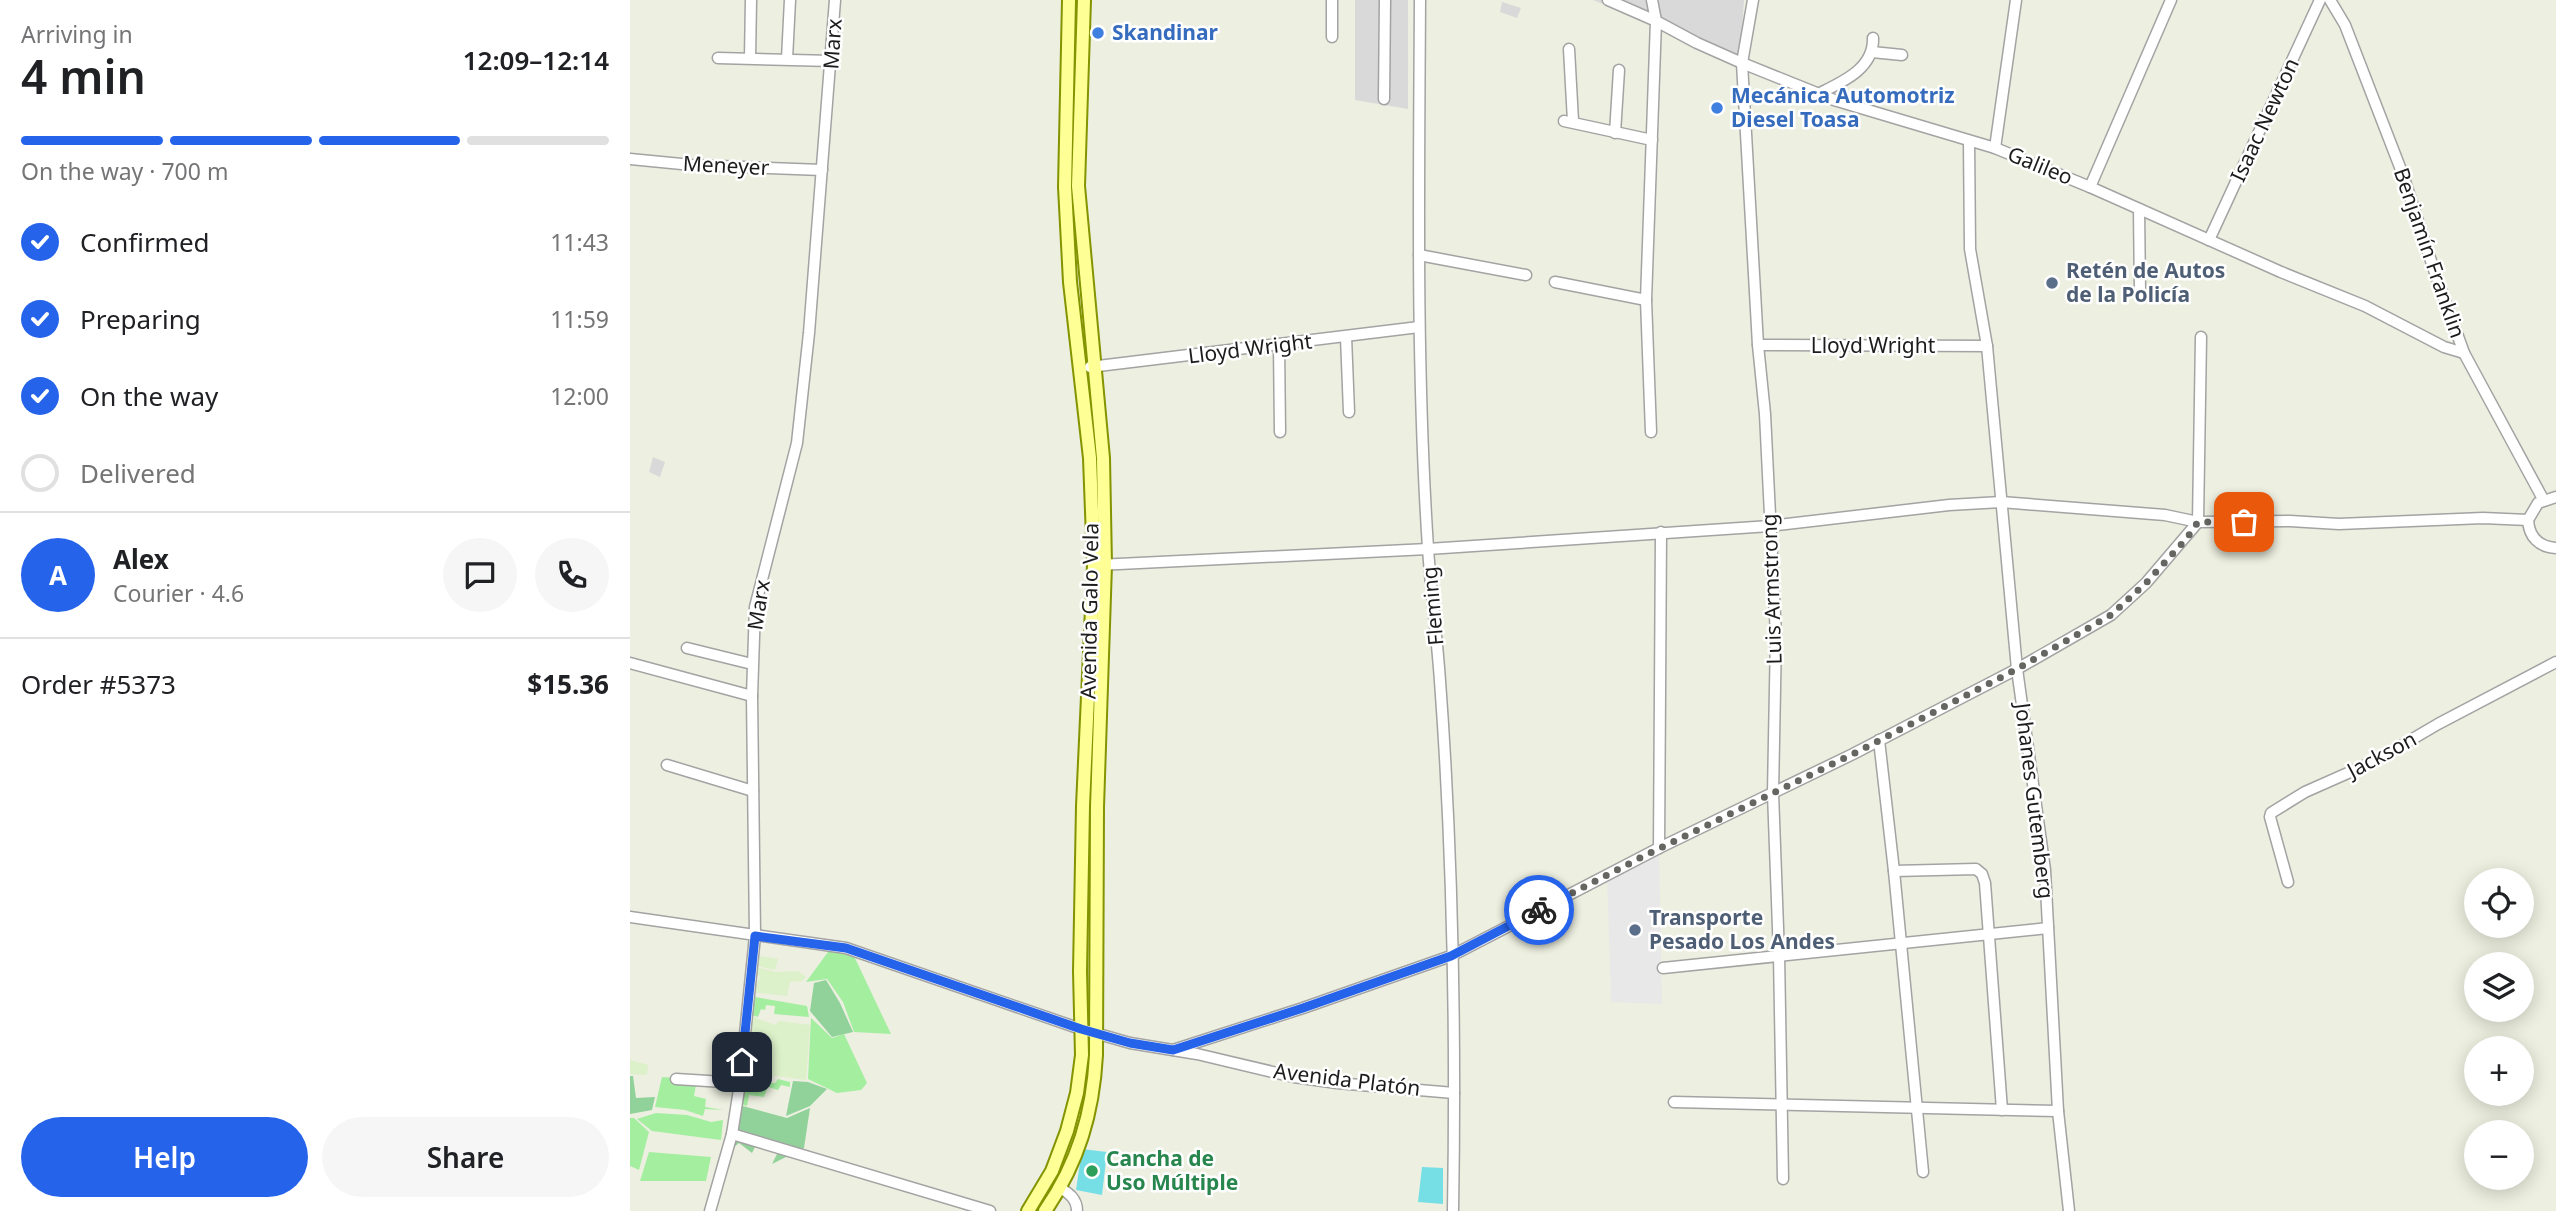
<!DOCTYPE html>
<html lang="en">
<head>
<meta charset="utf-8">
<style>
  :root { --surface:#fff; --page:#f6f6f6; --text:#202124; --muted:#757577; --line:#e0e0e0; --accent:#2563eb }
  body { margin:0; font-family:"Noto Sans",sans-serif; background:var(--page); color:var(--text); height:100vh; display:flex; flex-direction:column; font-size:26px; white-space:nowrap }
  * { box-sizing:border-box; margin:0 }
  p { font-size:23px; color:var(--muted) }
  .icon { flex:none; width:38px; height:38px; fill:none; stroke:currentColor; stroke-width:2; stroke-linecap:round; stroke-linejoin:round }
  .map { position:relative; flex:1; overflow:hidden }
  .details { display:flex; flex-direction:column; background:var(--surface); width:630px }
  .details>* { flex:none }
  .controls { position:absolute; left:1834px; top:868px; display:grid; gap:14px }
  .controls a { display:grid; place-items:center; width:70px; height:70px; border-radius:50%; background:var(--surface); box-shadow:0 4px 18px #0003; font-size:35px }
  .pin { position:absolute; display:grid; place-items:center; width:60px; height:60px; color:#fff; margin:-30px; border-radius:14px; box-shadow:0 4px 10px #0006 }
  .courier { position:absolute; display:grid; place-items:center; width:70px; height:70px; margin:-35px; border:5px solid #2563eb; border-radius:50%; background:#fff; color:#222; box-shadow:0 2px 9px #0007 }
  .overview em { font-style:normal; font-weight:600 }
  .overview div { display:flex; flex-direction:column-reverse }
  .overview { display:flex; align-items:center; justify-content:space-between; height:119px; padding:0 21px }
  h1 { font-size:46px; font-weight:600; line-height:52px }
  .bar { display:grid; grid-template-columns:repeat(4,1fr); gap:10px 7px; align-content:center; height:84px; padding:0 21px }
  .bar i { height:9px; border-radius:5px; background:var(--line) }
  .bar .active { background:var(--accent) }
  .bar p { grid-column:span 4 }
  .line { display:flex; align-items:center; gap:18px; padding:0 21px; border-top:2px solid var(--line) }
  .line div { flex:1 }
  .round { display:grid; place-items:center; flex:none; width:74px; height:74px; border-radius:37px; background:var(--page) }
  ol { padding:0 21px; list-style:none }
  li { display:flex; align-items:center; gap:21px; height:77px }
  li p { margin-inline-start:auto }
  li .icon { padding:7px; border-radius:50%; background:var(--accent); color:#fff; stroke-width:4 }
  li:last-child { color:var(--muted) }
  li i { width:38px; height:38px; border:4px solid var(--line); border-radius:50% }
  .button { display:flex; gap:14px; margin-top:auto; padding:14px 21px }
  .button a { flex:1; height:80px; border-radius:42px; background:var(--accent); color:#fff; font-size:28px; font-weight:600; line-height:80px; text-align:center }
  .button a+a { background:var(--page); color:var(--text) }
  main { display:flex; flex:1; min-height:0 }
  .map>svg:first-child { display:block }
</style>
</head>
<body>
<main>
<section class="details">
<div class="overview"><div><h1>4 min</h1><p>Arriving in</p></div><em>12:09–12:14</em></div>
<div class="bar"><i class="active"></i><i class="active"></i><i class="active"></i><i></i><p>On the way · 700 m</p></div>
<ol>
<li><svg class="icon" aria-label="check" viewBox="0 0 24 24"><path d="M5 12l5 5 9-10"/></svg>Confirmed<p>11:43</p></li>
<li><svg class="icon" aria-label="check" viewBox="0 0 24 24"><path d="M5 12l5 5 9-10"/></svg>Preparing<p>11:59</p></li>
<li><svg class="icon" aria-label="check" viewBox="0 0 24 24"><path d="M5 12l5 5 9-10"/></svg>On the way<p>12:00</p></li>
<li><i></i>Delivered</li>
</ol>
<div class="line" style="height:126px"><b class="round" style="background:var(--accent);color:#fff">A</b><div><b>Alex</b><p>Courier · 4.6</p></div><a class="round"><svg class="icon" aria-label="chat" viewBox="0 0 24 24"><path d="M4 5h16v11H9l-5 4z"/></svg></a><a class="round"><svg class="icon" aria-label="phone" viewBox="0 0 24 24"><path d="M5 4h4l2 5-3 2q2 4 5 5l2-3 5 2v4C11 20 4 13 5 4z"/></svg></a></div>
<div class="line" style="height:91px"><div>Order #5373</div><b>$15.36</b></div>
<div class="button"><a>Help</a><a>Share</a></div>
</section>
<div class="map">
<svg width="1926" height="1211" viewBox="0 0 1926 1211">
  <rect width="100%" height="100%" fill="#edefe0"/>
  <g fill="#dad9d9">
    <path d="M725,0H778V109L725,100Z"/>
    <path d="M963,0H1114L1110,60Z"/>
    <path d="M872,2L891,8L887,18L870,12Z"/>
    <path d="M23,457L35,462L30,477L19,472Z"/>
  </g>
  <g fill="#dcf0c9">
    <path d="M124,955L148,959L145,970L122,965Z"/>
    <path d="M125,967L146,972L168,971L176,977L172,981L160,982L157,996L120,992L122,985L127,984L130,976L124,974Z"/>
    <path d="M117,1015L145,1025L149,1021L180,1025L176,1080L110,1071Z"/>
    <path d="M0,1060L18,1065L17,1075L0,1074Z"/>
  </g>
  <g fill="#a4eea0">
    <path d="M201,948L223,954L261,1034L224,1032L213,1002L197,979L176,982Z"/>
    <path d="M119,996L177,1006L179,1017L144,1014L145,1006L136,1005L135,1010L131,1009L128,1017L118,1014Z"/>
    <path d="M181,1018L202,1038L214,1034L237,1083L231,1090L207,1093L178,1079Z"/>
    <path d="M110,1073L137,1076V1083H145L148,1079L160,1082V1087L151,1085L148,1090L138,1087L134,1097L119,1095L117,1106L105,1102Z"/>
    <path d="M32,1077L75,1080L66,1085L64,1096L76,1099L75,1107L93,1110L75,1109L73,1116L55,1110L25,1107Z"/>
    <path d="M26,1113L57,1115L81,1122L93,1120L91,1140L22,1131L7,1119Z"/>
    <path d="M0,1118H4L19,1132L9,1170L0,1166Z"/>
    <path d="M19,1152L81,1157L76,1181H10Z"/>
  </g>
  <g fill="#91d29b">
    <path d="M196,980L210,1003L223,1032L202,1037L180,1011L184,983Z"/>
    <path d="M0,1076H3L6,1098L25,1097L22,1110L0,1114Z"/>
    <path d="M163,1081L178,1082L197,1089L180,1106L156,1116Z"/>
    <path d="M109,1105L157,1118L180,1108L174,1148L142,1164L150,1148L128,1141L122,1153L109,1143L97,1153Z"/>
  </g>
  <g fill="#76dfe6">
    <path d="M452,1149L477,1152L472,1195L446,1190Z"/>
    <path d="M792,1167L813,1168V1204L788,1202Z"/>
  </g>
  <path fill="#e8e8e8" d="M1029,848L1032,1004L981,1002L977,874Z"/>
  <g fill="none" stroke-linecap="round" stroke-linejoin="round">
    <g stroke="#a3a3a3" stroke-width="13">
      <g id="minor">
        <path d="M702,0V37"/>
        <path d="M790,0C789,183 786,366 798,548C801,593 807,637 810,681C823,857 826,1035 823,1211"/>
        <path d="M978,0L1026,21L1067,43L1112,63L1204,100L1365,148L1460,187L1651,272L1735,306L1814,347L1834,353"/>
        <path d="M1123,0L1112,63L1128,345L1135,414L1146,636L1143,793L1149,955L1153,1179"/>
        <path d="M1700,0L1715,25L1773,175L1803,267L1834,353L1913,499"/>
        <path d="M939,49L943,121"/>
        <path d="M1242,52L1272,55"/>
        <path d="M88,58L202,61"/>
        <path d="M120,58L121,0"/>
        <path d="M157,59L160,0"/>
        <path d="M1188,94C1212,82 1244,69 1243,38"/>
        <path d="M754,99L755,0"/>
        <path d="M934,121L1022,140"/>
        <path d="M985,133L989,70"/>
        <path d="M1339,141L1340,249L1357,346L1387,669L1415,870L1428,1111L1439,1211"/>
        <path d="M1365,148L1386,0"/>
        <path d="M0,159L62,165L192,170"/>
        <path d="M1460,187L1541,0"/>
        <path d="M1509,209L1510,293"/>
        <path d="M1579,240L1690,0"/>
        <path d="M789,255L896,275"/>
        <path d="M925,282L1016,300"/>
        <path d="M716,337L719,412"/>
        <path d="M1128,345L1357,346"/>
        <path d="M649,346L650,432"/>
        <path d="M460,367L789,327"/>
        <path d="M1021,432L1016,300L1026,21L1022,0"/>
        <path d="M1926,497L1908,503L1898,520C1899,537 1909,547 1926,548"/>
        <path d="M468,565L798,549L1140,526L1319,505L1371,502L1535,515L1568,522L1571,337"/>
        <path d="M57,648L122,664"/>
        <path d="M0,663L122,696"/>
        <path d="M1249,740L1264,871L1293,1172"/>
        <path d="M37,765L123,791"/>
        <path d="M1029,848L1031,532"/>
        <path d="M1264,871L1346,869L1352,874L1355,883L1372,1110"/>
        <path d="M1658,882L1640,817L1641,813L1675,792L1745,761L1808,724L1926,662"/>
        <path d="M0,917L216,948L451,1029L500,1043L567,1054L664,1077L707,1083L824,1093"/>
        <path d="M1033,968L1418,928"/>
        <path d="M543,1050L673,1008L821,956L1029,848L1223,754L1387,669L1481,615L1516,583L1568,522L1660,521L1709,524L1853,518L1898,520"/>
        <path d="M46,1079L110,1083"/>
        <path d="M1044,1102L1428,1111"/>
        <path d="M102,1134L360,1211"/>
        <path d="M430,1188C439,1193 447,1199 447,1211"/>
        <path d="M80,1211L102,1134L110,1083L125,936L122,696L125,607L167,443L179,333L205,0"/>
      </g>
    </g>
    <g stroke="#839400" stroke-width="16">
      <g id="major">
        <path d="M398,1211L422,1171L437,1131L447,1093L452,1055L450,971L453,806L464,565L460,458L440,282L435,187L439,0"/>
        <path d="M415,1211C448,1163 463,1113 466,1055L467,807L475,565L473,458L448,186L454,0"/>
      </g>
    </g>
    <use href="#minor" stroke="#fff" stroke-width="10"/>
    <use href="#major" stroke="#feff95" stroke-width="12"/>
  </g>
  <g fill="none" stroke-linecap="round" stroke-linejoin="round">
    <path stroke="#656661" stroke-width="7" stroke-dasharray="0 12.6" d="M909,910L1012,857L1223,754L1387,669L1481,615L1516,583L1557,538L1568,522H1614"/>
    <path stroke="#2563eb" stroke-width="9" d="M112,1062L125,936L216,948L451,1029L500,1043L543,1050L673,1008L821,956L909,910"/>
  </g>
  <g fill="#3f7fe0" stroke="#fff" stroke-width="2.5">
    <circle cx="468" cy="33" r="7"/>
    <circle cx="1087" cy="108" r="7"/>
  </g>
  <g fill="#5c6f8a" stroke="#fff" stroke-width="2.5">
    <circle cx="1422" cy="283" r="7"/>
    <circle cx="1005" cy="930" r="7"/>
  </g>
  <circle fill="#2e9e5b" stroke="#fff" stroke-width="2.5" cx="462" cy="1171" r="7"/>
  <g text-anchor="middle" stroke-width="5" stroke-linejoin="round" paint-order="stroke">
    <g font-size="21" font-weight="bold" fill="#366cbe" stroke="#fff" text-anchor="start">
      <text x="482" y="40">Skandinar</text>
      <text x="1101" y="103">Mecánica Automotriz<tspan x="1101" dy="24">Diesel Toasa</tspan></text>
    </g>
    <g font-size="21" fill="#1c1c1c" stroke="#fff">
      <text transform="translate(203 44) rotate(-86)" y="7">Marx</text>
      <text transform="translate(1635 120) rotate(-65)" y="7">Isaac Newton</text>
      <text transform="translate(96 166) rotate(3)" y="7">Meneyer</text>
      <text transform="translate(1410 166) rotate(22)" y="7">Galileo</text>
      <text transform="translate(1799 253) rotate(71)" y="7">Benjamín Franklin</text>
      <text x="1243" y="353">Lloyd Wright</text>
      <text transform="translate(620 349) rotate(-7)" y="7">Lloyd Wright</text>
      <text transform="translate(1142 589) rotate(-92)" y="7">Luis Armstrong</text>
      <text transform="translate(129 605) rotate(-81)" y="7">Marx</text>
      <text transform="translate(803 606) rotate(-95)" y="7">Fleming</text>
      <text transform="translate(460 611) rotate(-89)" y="7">Avenida Galo Vela</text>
      <text transform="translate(1752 755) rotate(-28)" y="7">Jackson</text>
      <text transform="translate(1404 801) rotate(83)" y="7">Johanes Gutemberg</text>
      <text transform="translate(717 1080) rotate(7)" y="7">Avenida Platón</text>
    </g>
    <g font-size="21" font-weight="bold" fill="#4e5e75" stroke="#fff" text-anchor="start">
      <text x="1436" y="278">Retén de Autos<tspan x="1436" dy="24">de la Policía</tspan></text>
      <text x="1019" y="925">Transporte<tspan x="1019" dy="24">Pesado Los Andes</tspan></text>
    </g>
    <g font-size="21" font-weight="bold" fill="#27864d" stroke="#fff" text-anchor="start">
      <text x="476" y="1166">Cancha de<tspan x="476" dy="24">Uso Múltiple</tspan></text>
    </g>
  </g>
</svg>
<div class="controls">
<a><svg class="icon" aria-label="locate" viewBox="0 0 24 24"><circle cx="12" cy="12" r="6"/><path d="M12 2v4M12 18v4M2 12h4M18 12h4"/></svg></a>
<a><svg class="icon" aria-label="layers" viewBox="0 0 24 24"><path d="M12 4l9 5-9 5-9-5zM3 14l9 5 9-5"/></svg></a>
<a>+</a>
<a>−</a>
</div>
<div class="pin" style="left:1614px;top:522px;background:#ea580c"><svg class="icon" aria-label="bag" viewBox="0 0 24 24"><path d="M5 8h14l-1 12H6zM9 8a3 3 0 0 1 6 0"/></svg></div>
<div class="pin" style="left:112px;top:1062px;background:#1f2937"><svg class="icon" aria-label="home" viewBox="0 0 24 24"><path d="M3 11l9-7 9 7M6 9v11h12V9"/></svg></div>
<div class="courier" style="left:909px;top:910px"><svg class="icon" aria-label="bike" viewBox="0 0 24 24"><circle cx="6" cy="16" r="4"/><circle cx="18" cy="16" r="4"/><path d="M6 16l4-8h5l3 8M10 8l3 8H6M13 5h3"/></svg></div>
</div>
</main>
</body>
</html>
